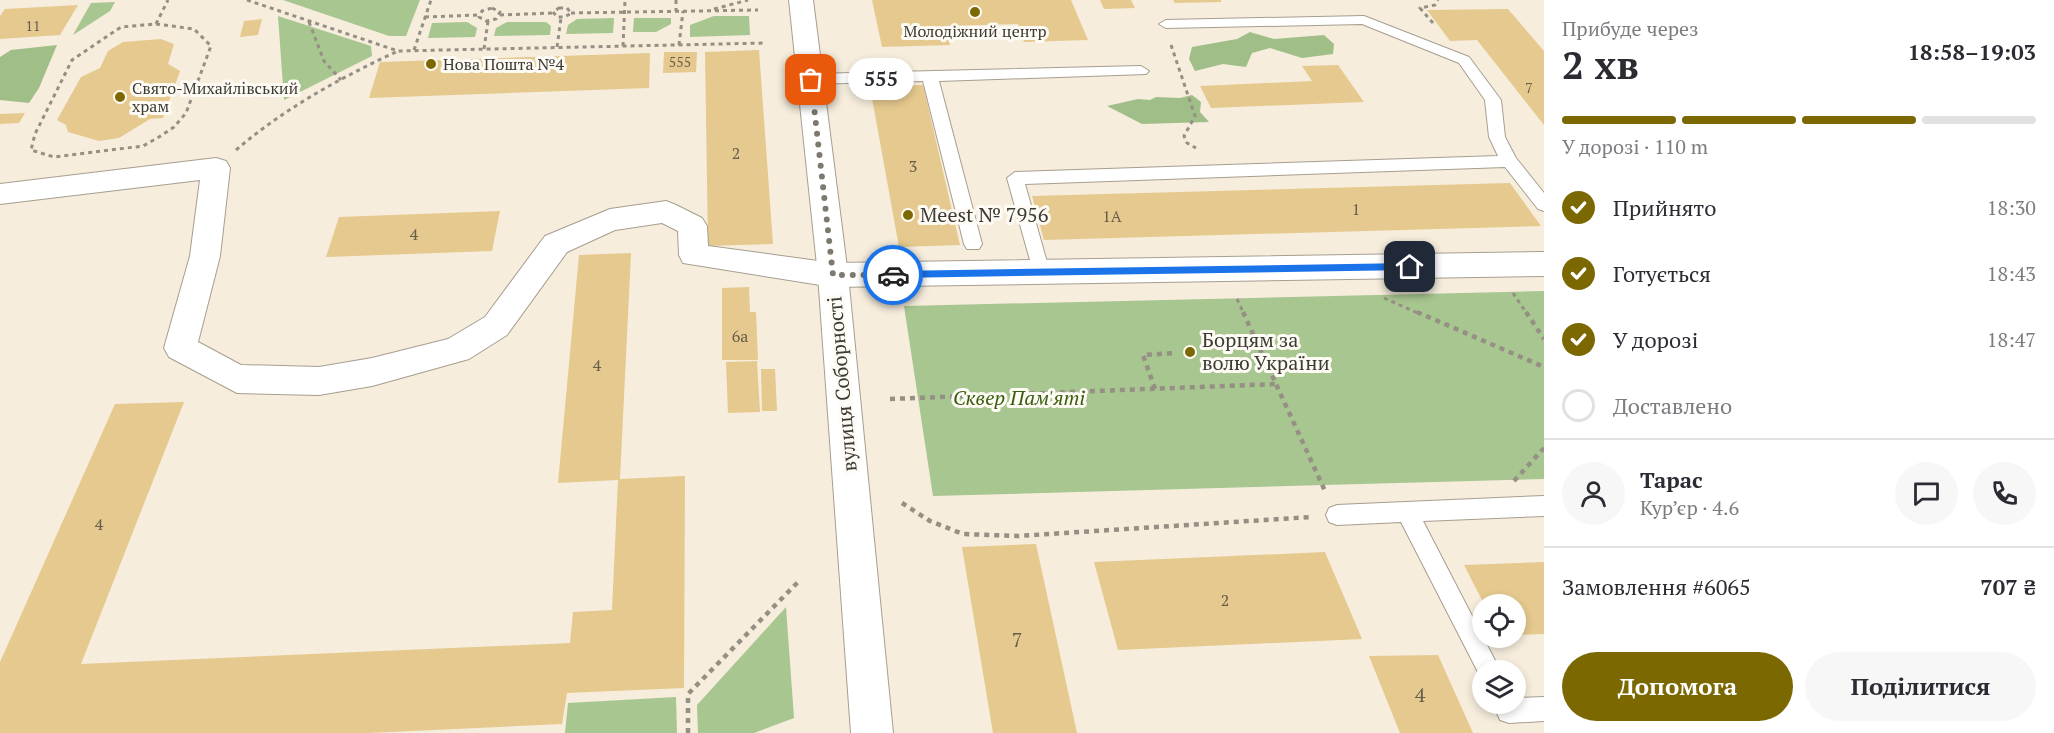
<!DOCTYPE html>
<html lang="uk">
<head>
<meta charset="utf-8">
<style>
  :root { --surface:#fff; --page:#f7f7f7; --text:#2b2b33; --muted:#7c7c81; --line:#e1e1e2; --accent:#7c6800 }
  body { margin:0; font-family:"PT Serif",serif; background:var(--page); color:var(--text); height:100vh; display:flex; flex-direction:column; font-size:22px; white-space:nowrap }
  * { box-sizing:border-box; margin:0 }
  p { font-size:20px; color:var(--muted) }
  .icon { flex:none; width:33px; height:33px; fill:none; stroke:currentColor; stroke-width:2; stroke-linecap:round; stroke-linejoin:round }
  .map { position:relative; flex:1; overflow:hidden }
  .details { display:flex; flex-direction:column; background:var(--surface); width:510px }
  .details>* { flex:none }
  .fabs { position:absolute; left:1472px; top:594px; display:grid; gap:12px }
  .fabs a { display:grid; place-items:center; width:54px; height:54px; border-radius:50%; background:var(--surface); box-shadow:0 3px 9px #0003; font-size:30px }
  .pin { position:absolute; display:grid; place-items:center; width:51px; height:51px; color:#fff; margin:-26px; border-radius:12px; box-shadow:0 3px 9px #0006 }
  .courier { position:absolute; display:grid; place-items:center; width:60px; height:60px; margin:-30px; border:4px solid #1a73e8; border-radius:50%; background:#fff; color:#222; box-shadow:0 2px 8px #0007 }
  .bubble { position:absolute; height:42px; border-radius:21px; background:var(--surface); box-shadow:0 3px 9px #0003; font-size:20px; font-weight:700; line-height:42px; text-align:center }
  .headline em { font-style:normal; font-weight:700 }
  .headline div { display:flex; flex-direction:column-reverse }
  .headline { display:flex; align-items:center; justify-content:space-between; height:102px; padding:0 18px }
  h1 { font-size:39px; font-weight:700; line-height:45px }
  .bar { display:grid; grid-template-columns:repeat(4,1fr); gap:9px 6px; align-content:center; height:72px; padding:0 18px }
  .bar i { height:8px; border-radius:4px; background:var(--line) }
  .bar .active { background:var(--accent) }
  .bar p { grid-column:span 4 }
  .line { display:flex; align-items:center; gap:15px; padding:0 18px; border-top:2px solid var(--line) }
  .line div { flex:1 }
  .round { display:grid; place-items:center; flex:none; width:63px; height:63px; border-radius:32px; background:var(--page) }
  ol { padding:0 18px; list-style:none }
  li { display:flex; align-items:center; gap:18px; height:66px }
  li p { margin-inline-start:auto }
  li .icon { padding:6px; border-radius:50%; background:var(--accent); color:#fff; stroke-width:4 }
  li:last-child { color:var(--muted) }
  li i { width:33px; height:33px; border:3px solid var(--line); border-radius:50% }
  .action { display:flex; gap:12px; margin-top:auto; padding:12px 18px }
  .action a { flex:1; height:69px; border-radius:36px; background:var(--accent); color:#fff; font-size:24px; font-weight:700; line-height:69px; text-align:center }
  .action a+a { background:var(--page); color:var(--text) }
  main { display:flex; flex:1; min-height:0 }
  .map>svg:first-child { display:block }
</style>
</head>
<body>
<main>
<div class="map">
<svg width="1544" height="733" viewBox="0 0 1544 733">
  <rect width="100%" height="100%" fill="#f6eddd"/>
  <g fill="#a8c690">
    <path d="M283,0H420L406,36H389Z"/>
    <path d="M115,2L110,11L73,35L91,3Z"/>
    <path d="M278,16L371,46L372,56L284,100Z"/>
    <path d="M714,16H749L750,35L690,37V25Z"/>
    <path d="M614,18L613,33L566,34L568,25L577,19Z"/>
    <path d="M634,18H671V24L656,32H633Z"/>
    <path d="M467,22L477,28L475,37L428,38L432,23Z"/>
    <path d="M507,22H546L551,26L550,35L494,36L496,28Z"/>
    <path d="M1544,291V479L933,496L904,306Z"/>
    <path d="M786,607L794,718L754,733H698L697,705Z"/>
    <path d="M676,697L677,733H565L568,703Z"/>
  </g>
  <g fill="#a0be87">
    <path d="M1250,32L1274,39L1324,35L1334,44L1333,54L1302,58L1270,48L1252,53L1246,67L1223,64L1195,71L1189,59L1192,47L1237,39Z"/>
    <path d="M57,45L39,88L29,103L0,100V57L11,50Z"/>
    <path d="M1192,95L1201,102L1200,112L1209,122L1142,124L1107,106L1138,99L1150,100L1156,97L1180,98Z"/>
  </g>
  <g fill="#e5c98e">
    <path d="M872,0H1071L1088,40L1024,42L1018,24L945,26L950,45L882,47Z"/>
    <path d="M1100,0H1131L1135,8L1104,9Z"/>
    <path d="M1173,0H1221V2L1175,3Z"/>
    <path d="M78,5L60,35L0,39V16L5,9Z"/>
    <path d="M1508,9L1544,51V125L1477,40L1450,41L1427,10Z"/>
    <path d="M262,19L258,35L240,37L244,21Z"/>
    <path d="M161,39L174,44L168,64L180,71L163,118L150,119L119,138L99,141L68,132L66,125L57,120L81,77L100,68L108,51L123,42Z"/>
    <path d="M759,50L773,244L708,246L705,52Z"/>
    <path d="M664,52H697L696,72L663,73Z"/>
    <path d="M650,53L649,88L369,98L380,62Z"/>
    <path d="M1338,65L1364,102L1211,108L1200,86L1312,81L1302,66Z"/>
    <path d="M923,85L960,245L899,247L870,87Z"/>
    <path d="M25,113L19,123L0,124V114Z"/>
    <path d="M1510,183L1541,226L1044,240L1032,196Z"/>
    <path d="M500,211L492,251L326,257L339,217Z"/>
    <path d="M631,253L620,479L685,476L684,688L567,693L562,724L368,733H0V662L115,404L184,402L81,664L570,643L573,612L612,610L618,480L558,483L579,255Z"/>
    <path d="M749,287L750,312H756L758,360H722V288Z"/>
    <path d="M757,361L760,412L728,413L726,362Z"/>
    <path d="M761,369H775L777,411H762Z"/>
    <path d="M1036,544L1077,733H993L962,547Z"/>
    <path d="M1325,552L1362,639L1118,650L1094,562Z"/>
    <path d="M1544,562V634L1515,635V604H1484L1464,565Z"/>
    <path d="M1438,655L1473,733H1400L1369,656Z"/>
  </g>
  <g fill="none" stroke-linecap="round" stroke-linejoin="round">
    <g stroke="#a69e8f" stroke-width="2">
      <g id="lane">
        <path d="M1364,16L1469,57L1501,100L1505,137L1516,158L1544,193V211L1538,209L1505,167L1025,184L1050,273L1047,278H1035L1007,178L1015,172L1498,156L1489,137L1485,100L1459,63L1362,24L1166,28L1159,24L1166,20Z"/>
        <path d="M1141,66L1149,71L1146,74L939,81L982,244L979,249H967L964,244L923,81L811,84L803,79L811,74Z"/>
        <path d="M1544,496V516L1423,521L1500,670H1482V680L1401,522L1337,525L1329,522L1326,515L1329,508L1337,505Z"/>
        <path d="M1544,697V721L1509,723L1500,720L1493,704H1515V698Z"/>
      </g>
    </g>
    <g stroke="#a69e8f" stroke-width="2">
      <path id="street" d="M216,158L226,161L230,168L220,256L198,342L241,365L319,367L372,358L448,339L485,317L545,236L610,209L666,201L676,205L702,218L707,226L708,246L833,263L1544,252V276L833,287L683,263L679,255L678,231L662,223L615,230L567,252L507,335L469,359L372,386L319,395L237,393L169,357L164,348L190,256L200,180L0,204V184Z"/>
    </g>
    <g stroke="#a69e8f" stroke-width="2">
      <path id="secondary" d="M789,0H813L848,275L893,733H851L818,275Z"/>
    </g>
    <g stroke="#958f84" stroke-width="3" stroke-dasharray="4 4" stroke-linecap="butt">
      <path d="M247,0L398,51L766,43"/>
      <path d="M676,0V11"/>
      <path d="M492,8L500,12L496,19L486,21L479,17L482,11Z"/>
      <path d="M559,8H567L571,13L565,17H557L553,12Z"/>
      <path d="M714,9L748,0"/>
      <path d="M571,13L758,10"/>
      <path d="M500,15L553,13"/>
      <path d="M425,17L479,15"/>
      <path d="M309,22L324,61L341,80"/>
      <path d="M1433,23L1420,8L1435,5L1438,0"/>
      <path d="M156,24L194,29L211,46L186,113L174,127L159,137L143,146L54,157L31,150L35,134L72,60L121,27Z"/>
      <path d="M156,24L168,0"/>
      <path d="M679,45L683,11"/>
      <path d="M1171,45L1195,116L1184,136L1187,143L1196,148"/>
      <path d="M623,46L625,0"/>
      <path d="M557,47L561,18"/>
      <path d="M484,49L488,21"/>
      <path d="M414,50L431,0"/>
      <path d="M236,150C285,108 340,78 398,51"/>
      <path d="M1513,293L1527,314"/>
      <path d="M1384,298L1420,314"/>
      <path d="M1237,299L1244,314"/>
    </g>
    <g stroke="#958f84" stroke-width="4.5" stroke-dasharray="5 5" stroke-linecap="butt">
      <path d="M1243,312L1325,491"/>
      <path d="M1417,312L1544,367"/>
      <path d="M1526,312L1544,339"/>
      <path d="M1155,389L1143,355L1175,353"/>
      <path d="M890,399L1276,384"/>
      <path d="M1514,481L1544,448"/>
      <path d="M902,503L930,521L963,534L1018,536L1311,517"/>
      <path d="M688,733V694L799,581"/>
    </g>
    <use href="#lane" fill="#fff" fill-rule="evenodd"/>
    <use href="#street" fill="#fff" fill-rule="evenodd"/>
    <use href="#secondary" fill="#fff" fill-rule="evenodd"/>
  </g>
  <path fill="#1a73e8" d="M1410,263L1414,267L1410,270L893,278L888,275L893,271Z"/>
  <g fill="none" stroke-linecap="round" stroke-linejoin="round">
    <path stroke="#7e796f" stroke-width="6" stroke-dasharray="0 10.8" d="M811,80L833,275H893"/>
  </g>
  <g fill="#7c6800" stroke="#fefbf5" stroke-width="2">
    <circle cx="975" cy="12" r="6"/>
    <circle cx="431" cy="64" r="6"/>
    <circle cx="120" cy="97" r="6"/>
    <circle cx="908" cy="215" r="6"/>
    <circle cx="1190" cy="352" r="6"/>
  </g>
  <g text-anchor="middle" stroke-width="6" stroke-linejoin="round" paint-order="stroke">
    <g font-size="14" fill="#675e4a">
      <text x="33" y="31">11</text>
      <text x="680" y="67">555</text>
      <text x="1529" y="93">7</text>
    </g>
    <g font-size="16" fill="#3d3a34" stroke="#fefbf5" text-anchor="start">
      <text x="975" y="37" text-anchor="middle">Молодіжний центр</text>
      <text x="443" y="70">Нова Пошта №4</text>
      <text x="132" y="94">Свято-Михайлiвський<tspan x="132" dy="18">храм</tspan></text>
    </g>
    <g font-size="16" fill="#675e4a">
      <text x="736" y="159">2</text>
      <text x="913" y="172">3</text>
      <text x="1356" y="215">1</text>
      <text x="1112" y="222">1А</text>
      <text x="414" y="240">4</text>
      <text x="740" y="342">6а</text>
      <text x="597" y="371">4</text>
      <text x="99" y="530">4</text>
      <text x="1225" y="606">2</text>
    </g>
    <g font-size="20" fill="#3d3a34" stroke="#fefbf5" text-anchor="start">
      <text x="920" y="222">Meest № 7956</text>
      <text x="1202" y="347">Борцям за<tspan x="1202" dy="23">волю України</tspan></text>
    </g>
    <g font-size="20" fill="#3d3a34" stroke="#fefbf5">
      <text transform="translate(842 384) rotate(-95)" y="7">вулиця Соборності</text>
    </g>
    <g font-size="20" font-style="italic" fill="#395d0d" stroke="#fefbf5">
      <text x="1019" y="405">Сквер Пам'яті</text>
    </g>
    <g font-size="20" fill="#675e4a">
      <text x="1017" y="647">7</text>
      <text x="1420" y="702">4</text>
    </g>
  </g>
</svg>
<div class="fabs">
<a><svg class="icon" aria-label="locate" viewBox="0 0 24 24"><circle cx="12" cy="12" r="6"/><path d="M12 2v4M12 18v4M2 12h4M18 12h4"/></svg></a>
<a><svg class="icon" aria-label="layers" viewBox="0 0 24 24"><path d="M12 4l9 5-9 5-9-5zM3 14l9 5 9-5"/></svg></a>
</div>
<div class="pin" style="left:811px;top:80px;background:#ea580c"><svg class="icon" aria-label="bag" viewBox="0 0 24 24"><path d="M5 8h14l-1 12H6zM9 8a3 3 0 0 1 6 0"/></svg></div>
<div class="pin" style="left:1410px;top:267px;background:#1f2937"><svg class="icon" aria-label="home" viewBox="0 0 24 24"><path d="M3 11l9-7 9 7M6 9v11h12V9"/></svg></div>
<div class="courier" style="left:893px;top:275px"><svg class="icon" aria-label="car" viewBox="0 0 24 24"><path d="M5 17H2v-5l4-1 3-4h7l3 4 3 1v5h-3M9 17h6M6 11h13"/><circle cx="7" cy="17" r="2"/><circle cx="17" cy="17" r="2"/></svg></div>
<div class="bubble" style="left:848px;top:58px;width:66px">555</div>
</div>
<section class="details">
<div class="headline"><div><h1>2 хв</h1><p>Прибуде через</p></div><em>18:58–19:03</em></div>
<div class="bar"><i class="active"></i><i class="active"></i><i class="active"></i><i></i><p>У дорозі · 110 m</p></div>
<ol>
<li><svg class="icon" aria-label="check" viewBox="0 0 24 24"><path d="M5 12l5 5 9-10"/></svg>Прийнято<p>18:30</p></li>
<li><svg class="icon" aria-label="check" viewBox="0 0 24 24"><path d="M5 12l5 5 9-10"/></svg>Готується<p>18:43</p></li>
<li><svg class="icon" aria-label="check" viewBox="0 0 24 24"><path d="M5 12l5 5 9-10"/></svg>У дорозі<p>18:47</p></li>
<li><i></i>Доставлено</li>
</ol>
<div class="line" style="height:108px"><a class="round"><svg class="icon" aria-label="person" viewBox="0 0 24 24"><circle cx="12" cy="8" r="4"/><path d="M4 21q1-7 8-7t8 7"/></svg></a><div><b>Тарас</b><p>Кур’єр · 4.6</p></div><a class="round"><svg class="icon" aria-label="chat" viewBox="0 0 24 24"><path d="M4 5h16v11H9l-5 4z"/></svg></a><a class="round"><svg class="icon" aria-label="phone" viewBox="0 0 24 24"><path d="M5 4h4l2 5-3 2q2 4 5 5l2-3 5 2v4C11 20 4 13 5 4z"/></svg></a></div>
<div class="line" style="height:78px"><div>Замовлення #6065</div><b>707 ₴</b></div>
<div class="action"><a>Допомога</a><a>Поділитися</a></div>
</section>
</main>
</body>
</html>
